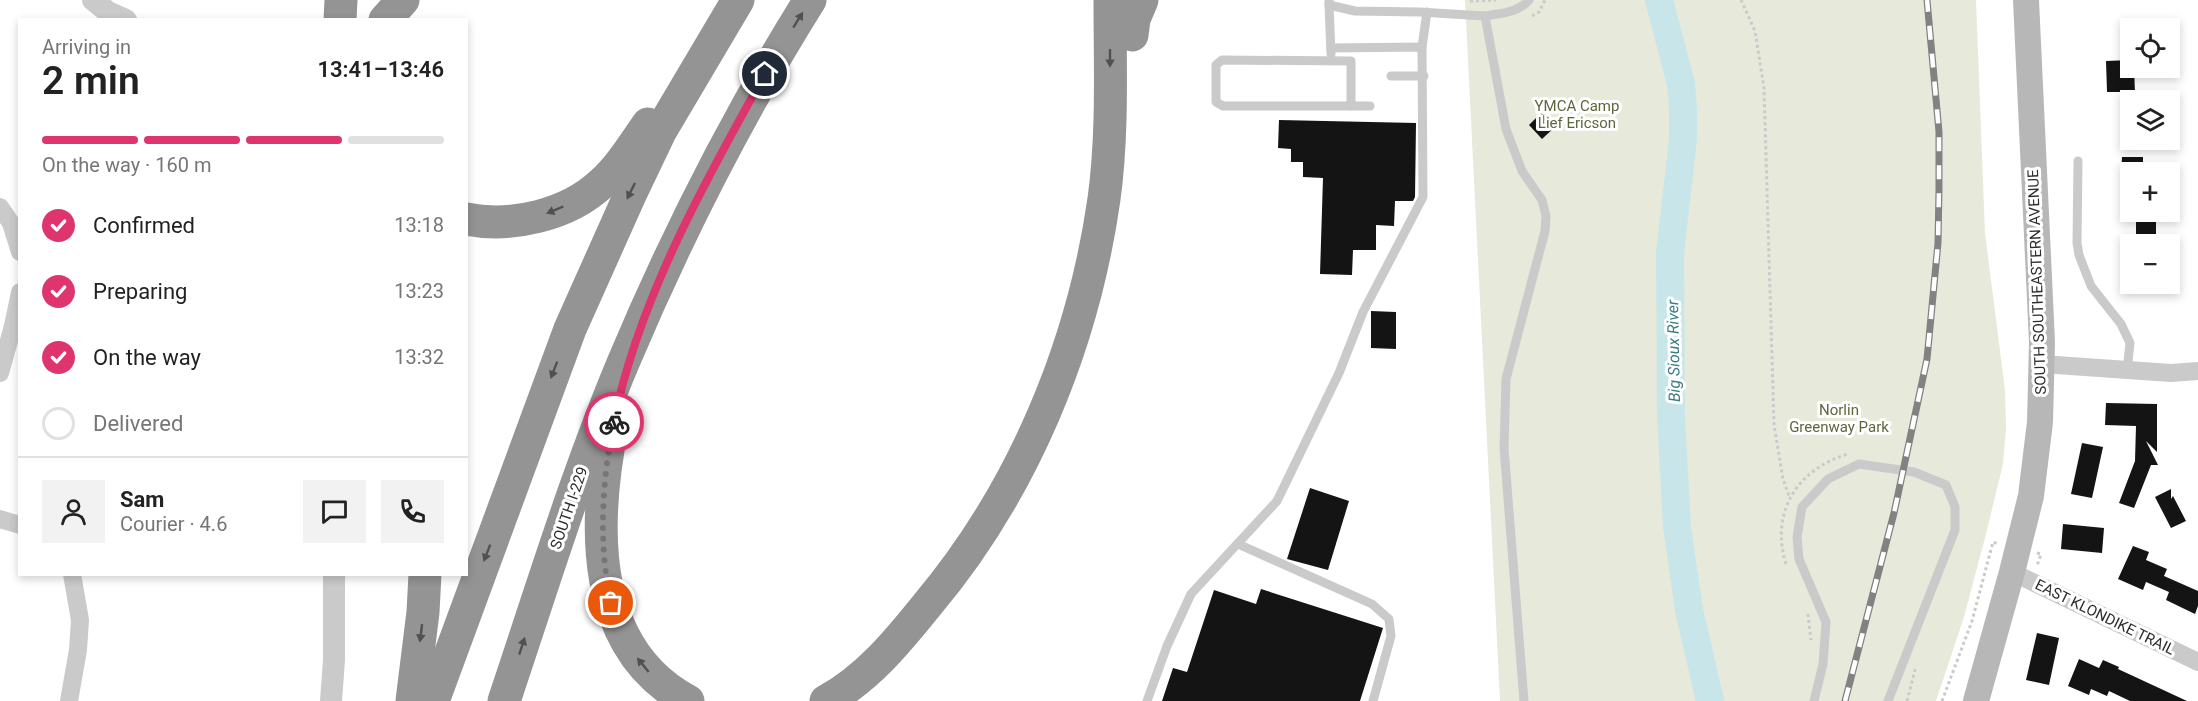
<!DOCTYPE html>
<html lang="en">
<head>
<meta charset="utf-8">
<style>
  :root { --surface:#fff; --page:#f2f2f2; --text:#222; --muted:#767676; --line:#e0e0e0; --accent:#df356e }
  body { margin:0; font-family:Roboto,sans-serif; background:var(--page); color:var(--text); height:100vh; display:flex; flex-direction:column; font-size:22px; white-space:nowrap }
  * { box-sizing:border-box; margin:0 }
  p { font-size:20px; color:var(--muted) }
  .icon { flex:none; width:33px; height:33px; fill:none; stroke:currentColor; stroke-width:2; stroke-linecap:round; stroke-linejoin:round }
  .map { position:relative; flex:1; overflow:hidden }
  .drawer { position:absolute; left:18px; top:18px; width:450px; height:558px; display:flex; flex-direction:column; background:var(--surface); border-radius:0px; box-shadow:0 3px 9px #0003 }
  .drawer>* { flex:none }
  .tools { position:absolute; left:2120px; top:18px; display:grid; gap:12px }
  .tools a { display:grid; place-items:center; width:60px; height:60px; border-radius:0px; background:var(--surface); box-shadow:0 3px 9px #0003; font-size:30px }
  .pin { position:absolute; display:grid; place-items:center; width:51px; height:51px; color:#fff; margin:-26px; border:3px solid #fff; border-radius:50%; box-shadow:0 2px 6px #0007 }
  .courier { position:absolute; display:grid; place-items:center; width:60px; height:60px; margin:-30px; border:4px solid #df356e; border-radius:50%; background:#fff; color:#222; box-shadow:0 2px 8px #0007 }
  .summary em { font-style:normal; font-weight:600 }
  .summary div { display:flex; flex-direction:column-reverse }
  .summary { display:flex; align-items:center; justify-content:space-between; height:102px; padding:0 24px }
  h1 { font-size:39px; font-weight:600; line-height:45px }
  .bar { display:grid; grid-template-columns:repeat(4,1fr); gap:9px 6px; align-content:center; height:72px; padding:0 24px }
  .bar i { height:8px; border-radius:4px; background:var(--line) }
  .bar .current { background:var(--accent) }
  .bar p { grid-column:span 4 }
  .line { display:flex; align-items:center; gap:15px; padding:0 24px; border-top:2px solid var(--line) }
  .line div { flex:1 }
  .round { display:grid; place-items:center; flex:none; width:63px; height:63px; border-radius:0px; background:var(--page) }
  ol { padding:0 24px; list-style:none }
  li { display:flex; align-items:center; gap:18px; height:66px }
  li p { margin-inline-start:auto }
  li .icon { padding:6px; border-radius:50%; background:var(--accent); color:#fff; stroke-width:4 }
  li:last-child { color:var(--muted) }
  li i { width:33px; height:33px; border:3px solid var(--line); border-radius:50% }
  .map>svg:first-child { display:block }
</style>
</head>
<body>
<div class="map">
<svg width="2198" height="701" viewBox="0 0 2198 701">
  <rect width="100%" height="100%" fill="#fff"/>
  <path fill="#e7eadb" d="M1465,0H1976L1985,233L2005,390L2006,427L2003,464L1985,538L1964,617L1936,701H1500Z"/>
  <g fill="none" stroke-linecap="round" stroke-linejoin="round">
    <path stroke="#c8e6ea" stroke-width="28" d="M1659,0L1681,84L1683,108V140L1670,253L1671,417L1677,527L1689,610L1710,701"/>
  </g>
  <g fill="#141414">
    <path d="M2130,60V68H2134L2135,92H2107L2106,61Z"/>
    <path d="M1541,113L1555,127L1542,139L1529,125Z"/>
    <path d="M1279,120L1416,123L1415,197L1413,201H1395L1394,226L1376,225V250H1353L1352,275L1320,274L1323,178L1303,177V162H1291V149L1278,148Z"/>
    <path d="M2122,157H2143V172H2121Z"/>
    <path d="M2136,212H2153V217H2156V244H2136Z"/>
    <path d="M1371,311L1396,312V349L1371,348Z"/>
    <path d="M2106,403L2157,404V452L2146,441L2158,465H2151L2134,508L2119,503L2135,461L2136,426L2105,425Z"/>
    <path d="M2082,443L2103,447L2092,498L2071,494Z"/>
    <path d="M1310,488L1349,501L1328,570L1287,559Z"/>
    <path d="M2171,489V499L2173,496L2186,521L2171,528L2155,497Z"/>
    <path d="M2063,524L2104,528L2102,553L2061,549Z"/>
    <path d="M2133,546L2149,552L2146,560L2167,569L2164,576L2198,591V606L2195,614L2166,600L2169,592L2146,582L2143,590L2118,579Z"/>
    <path d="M1261,589L1383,628L1360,701H1162L1173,668L1187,672L1214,590L1256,604Z"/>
    <path d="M2037,633L2059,638L2049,685L2026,680Z"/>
    <path d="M2079,659L2099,668L2103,660L2119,667L2118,669L2187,701H2130L2109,691L2107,696L2091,689L2089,695L2068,686Z"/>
  </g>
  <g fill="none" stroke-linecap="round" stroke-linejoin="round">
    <g stroke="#cacaca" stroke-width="3" stroke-dasharray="3 3" stroke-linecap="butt">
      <path d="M1741,0L1755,31L1764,88L1774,425L1783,479L1789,496"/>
      <path d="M1470,1L1496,0"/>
      <path d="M1532,16L1539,12L1545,0"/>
      <path d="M2037,553L2041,554L2037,566"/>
      <path d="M1786,564C1770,512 1797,469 1848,454"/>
      <path d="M1808,614L1811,640"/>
      <path d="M1907,701L1916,666"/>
      <path d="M1942,701L1972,621L1993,542L1998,544"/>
    </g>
    <g stroke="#cacaca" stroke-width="9">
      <path d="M1329,0V5L1355,11L1419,12L1485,16"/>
      <path d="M1329,5L1331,54"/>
      <path d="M1422,47L1427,12"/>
      <path d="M1222,60L1351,61V106H1223L1216,102V65Z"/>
      <path d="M1391,76H1424"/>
      <path d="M1351,106H1370"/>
      <path d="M2078,161L2077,243L2079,255L2091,286L2121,324L2130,343L2127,371"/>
      <path d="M1238,544L1372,604L1389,619L1391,636L1373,701"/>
      <path d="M1147,701L1167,646L1191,594L1277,501L1339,373L1363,312L1423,197L1422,47L1331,48"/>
      <path d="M1524,701L1504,448L1506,379L1545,231L1546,216L1542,200L1522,171L1506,129L1485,16C1500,13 1518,13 1529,0"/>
      <path d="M1814,701L1823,664L1826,622L1799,559L1797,537L1802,507L1828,479L1859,464L1914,472L1946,485L1955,507V530L1888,701"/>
    </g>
    <g stroke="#cacaca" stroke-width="18">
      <path d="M0,207L11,223L20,252"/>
      <path d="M2042,364L2171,373L2198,371"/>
      <path d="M0,373L13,326L20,292"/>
      <path d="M0,519L20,525"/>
      <path d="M2012,572L2198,662"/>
      <path d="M69,701L78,650L80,620L72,574"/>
    </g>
    <g stroke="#cacaca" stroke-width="22">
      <path d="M93,0L108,12L126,20"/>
      <path d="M331,701L334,660V574"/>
    </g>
    <path stroke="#b7b7b7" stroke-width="26" d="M1976,701L2012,572L2031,496L2040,422L2042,342L2026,0"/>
    <g stroke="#949494" stroke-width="33">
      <path d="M340,20L341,0"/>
      <path d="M385,20L403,0"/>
      <path d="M1132,35L1134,19L1142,0"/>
      <path d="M466,219C512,228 568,215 602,183C620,167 634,144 648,124"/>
      <path d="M612,428C593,524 589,648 688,701"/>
      <path d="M412,701L423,612L425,574"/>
      <path d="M433,701L570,329L629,197L661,130L738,0"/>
      <path d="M504,701C542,588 577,473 623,363C676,237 738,115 810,0"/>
      <path d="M826,701C867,679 898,641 927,605C1023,491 1083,346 1104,199C1113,134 1110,66 1110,0"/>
    </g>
    <g stroke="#828282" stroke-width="7">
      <path id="rail" d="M1845,701L1894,513L1927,359L1938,243L1939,188V132L1927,0"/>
    </g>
    <use href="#rail" stroke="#fff" stroke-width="4.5" stroke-dasharray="14" stroke-linecap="butt"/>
  </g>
  <defs><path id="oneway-solid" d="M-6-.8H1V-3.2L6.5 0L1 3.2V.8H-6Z" transform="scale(1.5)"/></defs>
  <g fill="#515151">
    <use href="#oneway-solid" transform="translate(798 20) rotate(-58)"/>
    <use href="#oneway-solid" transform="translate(1110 58) rotate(90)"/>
    <use href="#oneway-solid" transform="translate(631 191) rotate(116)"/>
    <use href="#oneway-solid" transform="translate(555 210) rotate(157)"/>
    <use href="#oneway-solid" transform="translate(554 370) rotate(111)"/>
    <use href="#oneway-solid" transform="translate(487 553) rotate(111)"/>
    <use href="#oneway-solid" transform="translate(421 633) rotate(97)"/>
    <use href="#oneway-solid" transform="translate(522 646) rotate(-72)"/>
    <use href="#oneway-solid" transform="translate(643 665) rotate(-129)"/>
  </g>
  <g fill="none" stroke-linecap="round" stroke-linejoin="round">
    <path stroke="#767676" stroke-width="6" stroke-dasharray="0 10.8" d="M611,603C598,543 602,481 614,422"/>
    <path stroke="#df356e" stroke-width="8" d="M614,422C637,303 706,179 765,74"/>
  </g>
  <g text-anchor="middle" stroke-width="6" stroke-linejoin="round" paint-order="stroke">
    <g font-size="15" fill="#5c673c" stroke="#fff">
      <text x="1577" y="111">YMCA Camp<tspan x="1577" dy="17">Lief Ericson</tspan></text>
      <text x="1839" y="415">Norlin<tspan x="1839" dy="17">Greenway Park</tspan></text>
    </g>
    <g font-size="15" fill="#2d2d2d" stroke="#fff">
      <text transform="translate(2037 282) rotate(-92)" y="5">SOUTH SOUTHEASTERN AVENUE</text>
      <text transform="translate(569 508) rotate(-71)" y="5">SOUTH I-229</text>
      <text transform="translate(2105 617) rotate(26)" y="5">EAST KLONDIKE TRAIL</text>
    </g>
    <g font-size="16" font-style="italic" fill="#3c7d86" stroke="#fff">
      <text transform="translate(1673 351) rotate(-91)" y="6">Big Sioux River</text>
    </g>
  </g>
</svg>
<div class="tools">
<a><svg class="icon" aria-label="locate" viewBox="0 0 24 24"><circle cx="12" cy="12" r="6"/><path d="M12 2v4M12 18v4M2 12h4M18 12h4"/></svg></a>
<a><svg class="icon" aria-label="layers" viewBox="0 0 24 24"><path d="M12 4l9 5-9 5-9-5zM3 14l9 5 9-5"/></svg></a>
<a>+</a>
<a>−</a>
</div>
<div class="pin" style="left:611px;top:603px;background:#ea580c"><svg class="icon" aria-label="bag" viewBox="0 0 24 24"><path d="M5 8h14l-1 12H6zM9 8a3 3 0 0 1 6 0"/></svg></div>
<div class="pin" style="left:765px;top:74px;background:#1f2937"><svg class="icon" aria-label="home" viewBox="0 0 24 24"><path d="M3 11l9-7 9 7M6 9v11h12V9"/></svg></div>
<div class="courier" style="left:614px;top:422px"><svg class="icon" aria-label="bike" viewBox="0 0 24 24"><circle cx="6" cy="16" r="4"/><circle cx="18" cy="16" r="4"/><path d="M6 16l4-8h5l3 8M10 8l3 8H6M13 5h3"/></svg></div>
<section class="drawer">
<div class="summary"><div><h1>2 min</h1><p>Arriving in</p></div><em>13:41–13:46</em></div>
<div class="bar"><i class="current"></i><i class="current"></i><i class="current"></i><i></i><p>On the way · 160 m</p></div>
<ol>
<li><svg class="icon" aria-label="check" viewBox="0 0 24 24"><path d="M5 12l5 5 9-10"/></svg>Confirmed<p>13:18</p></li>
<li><svg class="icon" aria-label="check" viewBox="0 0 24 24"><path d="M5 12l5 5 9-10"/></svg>Preparing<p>13:23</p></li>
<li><svg class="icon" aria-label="check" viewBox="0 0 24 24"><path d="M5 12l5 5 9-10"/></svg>On the way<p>13:32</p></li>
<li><i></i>Delivered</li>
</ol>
<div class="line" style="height:108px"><a class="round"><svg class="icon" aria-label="person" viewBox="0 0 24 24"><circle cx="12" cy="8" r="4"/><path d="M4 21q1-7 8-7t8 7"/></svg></a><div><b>Sam</b><p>Courier · 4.6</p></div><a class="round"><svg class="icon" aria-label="chat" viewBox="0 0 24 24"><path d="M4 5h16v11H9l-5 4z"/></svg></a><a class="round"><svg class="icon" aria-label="phone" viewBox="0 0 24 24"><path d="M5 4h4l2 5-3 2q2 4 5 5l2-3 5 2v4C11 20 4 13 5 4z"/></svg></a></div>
</section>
</div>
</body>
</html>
